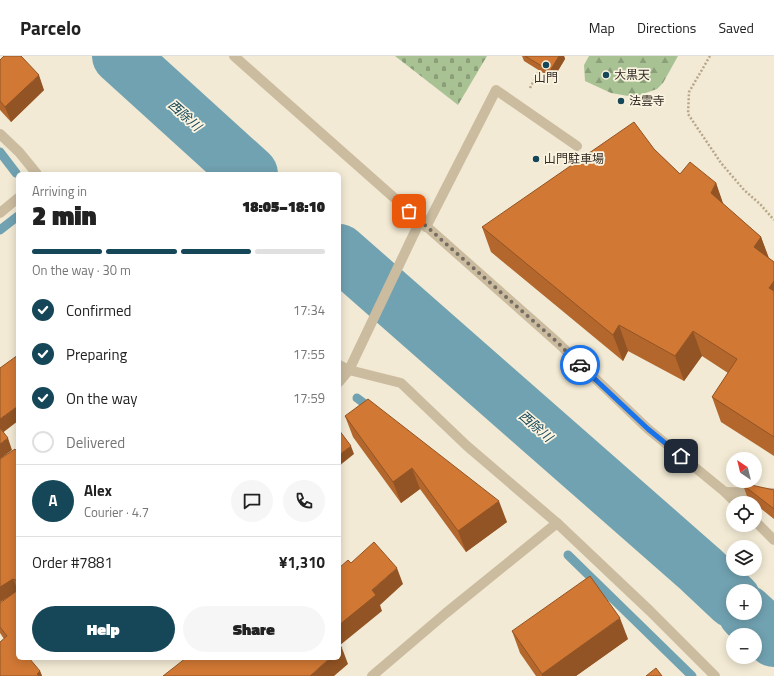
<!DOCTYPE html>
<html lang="en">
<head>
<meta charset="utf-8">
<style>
  :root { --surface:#fff; --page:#f6f6f6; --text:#222; --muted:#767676; --line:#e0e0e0; --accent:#164758 }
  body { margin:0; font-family:"Titillium Web","Noto Sans JP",sans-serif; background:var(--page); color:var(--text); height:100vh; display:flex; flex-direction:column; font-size:15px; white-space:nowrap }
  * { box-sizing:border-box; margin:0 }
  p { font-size:13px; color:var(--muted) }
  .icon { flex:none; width:22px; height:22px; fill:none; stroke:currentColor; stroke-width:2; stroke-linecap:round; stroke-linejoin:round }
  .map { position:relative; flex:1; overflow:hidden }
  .side { position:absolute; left:16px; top:116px; width:325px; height:488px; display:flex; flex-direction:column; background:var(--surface); border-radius:6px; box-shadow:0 2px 10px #0003 }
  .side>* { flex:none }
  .needle { width:26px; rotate:325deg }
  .tools { position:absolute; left:726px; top:396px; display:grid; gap:8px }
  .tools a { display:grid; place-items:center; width:36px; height:36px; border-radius:50%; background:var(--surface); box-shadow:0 2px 10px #0003; font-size:20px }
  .pin { position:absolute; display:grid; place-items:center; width:34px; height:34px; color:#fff; margin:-17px; border-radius:8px; box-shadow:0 2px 6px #0006 }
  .courier { position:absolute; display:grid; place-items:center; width:40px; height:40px; margin:-20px; border:3px solid #1a73e8; border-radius:50%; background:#fff; color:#222; box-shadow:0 1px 5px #0007 }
  .head em { font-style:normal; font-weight:800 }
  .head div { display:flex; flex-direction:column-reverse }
  .head { display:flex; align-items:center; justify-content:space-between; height:68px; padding:0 16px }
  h1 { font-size:26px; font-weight:800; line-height:30px }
  .bar { display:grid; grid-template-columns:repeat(4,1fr); gap:6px 4px; align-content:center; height:48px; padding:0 16px }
  .bar i { height:5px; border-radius:3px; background:var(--line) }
  .bar .current { background:var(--accent) }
  .bar p { grid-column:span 4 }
  .line { display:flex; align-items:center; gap:10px; padding:0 16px; border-top:1px solid var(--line) }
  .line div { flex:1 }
  .round { display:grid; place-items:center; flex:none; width:42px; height:42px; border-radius:21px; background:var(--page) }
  ol { padding:0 16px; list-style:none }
  li { display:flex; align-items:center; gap:12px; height:44px }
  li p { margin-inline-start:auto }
  li .icon { padding:4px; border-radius:50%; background:var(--accent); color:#fff; stroke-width:4 }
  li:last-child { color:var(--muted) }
  li i { width:22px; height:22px; border:2px solid var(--line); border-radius:50% }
  .cta { display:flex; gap:8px; margin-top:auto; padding:8px 16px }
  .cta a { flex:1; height:46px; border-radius:24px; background:var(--accent); color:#fff; font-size:16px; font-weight:800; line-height:46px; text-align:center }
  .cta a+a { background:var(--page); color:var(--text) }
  header { display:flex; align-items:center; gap:24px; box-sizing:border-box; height:56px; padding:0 20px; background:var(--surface); border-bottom:1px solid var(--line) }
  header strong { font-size:19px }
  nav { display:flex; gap:22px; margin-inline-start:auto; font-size:14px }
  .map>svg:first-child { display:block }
</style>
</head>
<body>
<header>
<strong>Parcelo</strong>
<nav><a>Map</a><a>Directions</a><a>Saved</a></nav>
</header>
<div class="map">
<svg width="774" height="620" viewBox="0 0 774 620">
  <defs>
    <pattern id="forest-firs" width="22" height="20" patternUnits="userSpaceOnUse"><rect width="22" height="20" fill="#a9c294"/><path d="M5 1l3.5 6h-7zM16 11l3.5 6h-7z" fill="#8a9e79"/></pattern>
    <pattern id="cemetery-stones" width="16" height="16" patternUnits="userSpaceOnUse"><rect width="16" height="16" fill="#a9c294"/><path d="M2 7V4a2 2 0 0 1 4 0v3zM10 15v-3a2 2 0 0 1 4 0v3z" fill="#8a9e79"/></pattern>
  </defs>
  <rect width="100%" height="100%" fill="#f2ead4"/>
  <path fill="url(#forest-firs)" d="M589,0H678L663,27L657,33L634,41L611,37L585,25L584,9Z"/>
  <path fill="url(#cemetery-stones)" d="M395,0H487L458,49Z"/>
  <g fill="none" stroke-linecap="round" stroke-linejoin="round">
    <g stroke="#71a2b1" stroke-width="9">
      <path d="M0,96L16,117"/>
      <path d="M0,174L18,160"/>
      <path d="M357,342L373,354"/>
      <path d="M568,499L692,620"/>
    </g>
    <g stroke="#71a2b1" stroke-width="56">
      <path d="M120,0L250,118"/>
      <path d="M339,196L700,513L733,544"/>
      <path d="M746,557L774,583"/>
    </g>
    <g stroke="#b7a68a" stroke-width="2.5" stroke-dasharray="2 2" stroke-linecap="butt">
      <path d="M710,0L689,36L688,58L721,107L744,134L760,148L774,164"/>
      <path d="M530,32L539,15"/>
    </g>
    <g stroke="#cbbca0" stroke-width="10">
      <path d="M234,0L557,286L648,373L725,436L736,447"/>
      <path d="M0,78L19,96L37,118"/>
      <path d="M0,157L18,142"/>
      <path d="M426,171L496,34L577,90"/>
      <path d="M339,309L349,314L401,327L467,390L557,467L650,555L715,620"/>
      <path d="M339,326L349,314L420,165"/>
      <path d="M725,436L774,437"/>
      <path d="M755,465L774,484"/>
      <path d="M372,620L446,557L557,467"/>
    </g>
  </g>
  <g fill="#b4672d">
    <path d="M522,0H564L565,3L553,23L524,5Z"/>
    <path d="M0,4L44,34L11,66L0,54Z"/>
    <path d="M654,93L680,118L716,127L723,148L761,181L769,202L774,206V400L721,366L712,341L728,317L702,300L684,325L628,295L623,305L491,196L482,171Z"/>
    <path d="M345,360L507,466L466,496L420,433L401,447L353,381Z"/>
    <path d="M18,397V602L40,615L42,620H0L4,583L0,577V547L8,541L0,546V403Z"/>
    <path d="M743,429L774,434V463L755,448V447H754L748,443Z"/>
    <path d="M512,575L628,583L576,620H536L520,597Z"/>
  </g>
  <g fill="#925424">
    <path d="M559,0H564L565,3L553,23L550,15Z"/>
    <path d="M39,19L44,34L11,66L5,51Z"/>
    <path d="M716,127L725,153L711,137Z"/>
    <path d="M761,181L770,206L754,191Z"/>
    <path d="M774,225V244L769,232Z"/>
    <path d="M619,269L628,295L623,305L613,279Z"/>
    <path d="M693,275L702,300L684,325L675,300Z"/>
    <path d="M18,350V365L1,378L0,377V363Z"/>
    <path d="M8,382L12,394L0,403V388Z"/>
    <path d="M351,390L354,398L339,410V399Z"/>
    <path d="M412,412L420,433L401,447L393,426Z"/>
    <path d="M499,445L507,466L466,496L458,475Z"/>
    <path d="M397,512L403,528L380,549L382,555L339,590V569L372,534Z"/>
    <path d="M13,523L18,535L0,546V531Z"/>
    <path d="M620,562L628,583L576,620H542V618Z"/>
    <path d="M342,592L348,608L334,620H310L330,602H339V594Z"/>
    <path d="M40,615L42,620H38L37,618Z"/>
  </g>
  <g fill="#d17834" stroke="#925424">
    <path d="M4,0H21L39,19L5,51L0,45V4Z"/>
    <path d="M525,0H559L550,15Z"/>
    <path d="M634,66L654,93L680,118L690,106L716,127L711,137L761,181L754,191L774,206V225L769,232L774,235V381L712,341L737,303L693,275L675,300L619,269L613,279L482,171Z"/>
    <path d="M18,299V350L0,363V312Z"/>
    <path d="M368,343L499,445L458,475L412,412L393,426L345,360Z"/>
    <path d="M0,372L8,382L0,388Z"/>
    <path d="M339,374L351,390L339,399Z"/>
    <path d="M15,393L18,397V525L13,523L0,531V403Z"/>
    <path d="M743,429H751L774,434V453Z"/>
    <path d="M374,486L397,512L372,534L376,539L339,569V512L348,504L351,507Z"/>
    <path d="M590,520L620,562L542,618L512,575Z"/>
    <path d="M18,534V602H29L40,615L37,618L39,620H0V586L7,580L0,571V547Z"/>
    <path d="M339,588L342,592L339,594Z"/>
    <path d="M186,602H255V603L256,602H330L310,620H163Z"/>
    <path d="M656,612L662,620H646Z"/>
  </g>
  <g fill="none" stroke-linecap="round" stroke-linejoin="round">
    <path stroke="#766e62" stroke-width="4" stroke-dasharray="0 7.2" d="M409,155L557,286L580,309"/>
    <path stroke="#1a73e8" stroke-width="5" d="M580,309L648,373L681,400"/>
  </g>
  <g fill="#164758" stroke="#faf3e0" stroke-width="1.5">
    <circle cx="546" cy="9" r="4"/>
    <circle cx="606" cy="19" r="4"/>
    <circle cx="621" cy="45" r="4"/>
    <circle cx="536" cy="103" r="4"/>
  </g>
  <g text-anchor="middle" stroke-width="3.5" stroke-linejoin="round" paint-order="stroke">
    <g font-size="12" fill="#342c24" stroke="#faf3e0" text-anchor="start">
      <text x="614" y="23">大黒天</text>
      <text x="546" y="26" text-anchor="middle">山門</text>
      <text x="629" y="49">法雲寺</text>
      <text x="544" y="107">山門駐車場</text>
    </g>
    <g font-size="13" font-style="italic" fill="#164758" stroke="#faf3e0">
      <text transform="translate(185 59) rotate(42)" y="5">西除川</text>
      <text transform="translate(536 370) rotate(41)" y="5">西除川</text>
    </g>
  </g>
</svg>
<div class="tools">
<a><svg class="needle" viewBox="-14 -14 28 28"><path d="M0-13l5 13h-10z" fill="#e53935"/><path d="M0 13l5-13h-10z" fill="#767676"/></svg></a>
<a><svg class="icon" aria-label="locate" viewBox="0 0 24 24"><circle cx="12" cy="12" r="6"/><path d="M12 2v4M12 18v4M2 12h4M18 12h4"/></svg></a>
<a><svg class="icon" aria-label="layers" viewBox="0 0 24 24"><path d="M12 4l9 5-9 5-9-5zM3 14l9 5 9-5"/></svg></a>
<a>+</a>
<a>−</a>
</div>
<div class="pin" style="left:409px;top:155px;background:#ea580c"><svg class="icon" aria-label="bag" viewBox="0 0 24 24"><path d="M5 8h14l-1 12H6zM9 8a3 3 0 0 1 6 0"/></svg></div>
<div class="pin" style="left:681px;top:400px;background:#1f2937"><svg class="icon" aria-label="home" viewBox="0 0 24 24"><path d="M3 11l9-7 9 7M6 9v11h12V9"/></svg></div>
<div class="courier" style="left:580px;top:309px"><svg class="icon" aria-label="car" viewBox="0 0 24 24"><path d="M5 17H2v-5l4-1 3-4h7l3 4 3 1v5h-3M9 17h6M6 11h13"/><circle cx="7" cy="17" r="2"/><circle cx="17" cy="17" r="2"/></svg></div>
<section class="side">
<div class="head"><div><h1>2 min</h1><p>Arriving in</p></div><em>18:05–18:10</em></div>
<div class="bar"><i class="current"></i><i class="current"></i><i class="current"></i><i></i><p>On the way · 30 m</p></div>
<ol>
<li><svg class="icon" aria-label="check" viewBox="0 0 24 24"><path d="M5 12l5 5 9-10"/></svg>Confirmed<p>17:34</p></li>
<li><svg class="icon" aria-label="check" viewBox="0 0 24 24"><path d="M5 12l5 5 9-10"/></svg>Preparing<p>17:55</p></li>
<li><svg class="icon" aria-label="check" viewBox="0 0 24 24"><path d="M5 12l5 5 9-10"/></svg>On the way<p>17:59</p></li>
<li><i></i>Delivered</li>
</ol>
<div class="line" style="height:72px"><b class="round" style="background:var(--accent);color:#fff">A</b><div><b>Alex</b><p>Courier · 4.7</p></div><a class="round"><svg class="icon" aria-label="chat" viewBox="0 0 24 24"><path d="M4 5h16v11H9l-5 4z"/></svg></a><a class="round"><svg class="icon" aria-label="phone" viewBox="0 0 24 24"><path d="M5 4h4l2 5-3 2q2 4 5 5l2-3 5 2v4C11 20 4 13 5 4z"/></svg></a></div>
<div class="line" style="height:52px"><div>Order #7881</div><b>¥1,310</b></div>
<div class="cta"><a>Help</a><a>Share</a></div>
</section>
</div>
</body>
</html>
